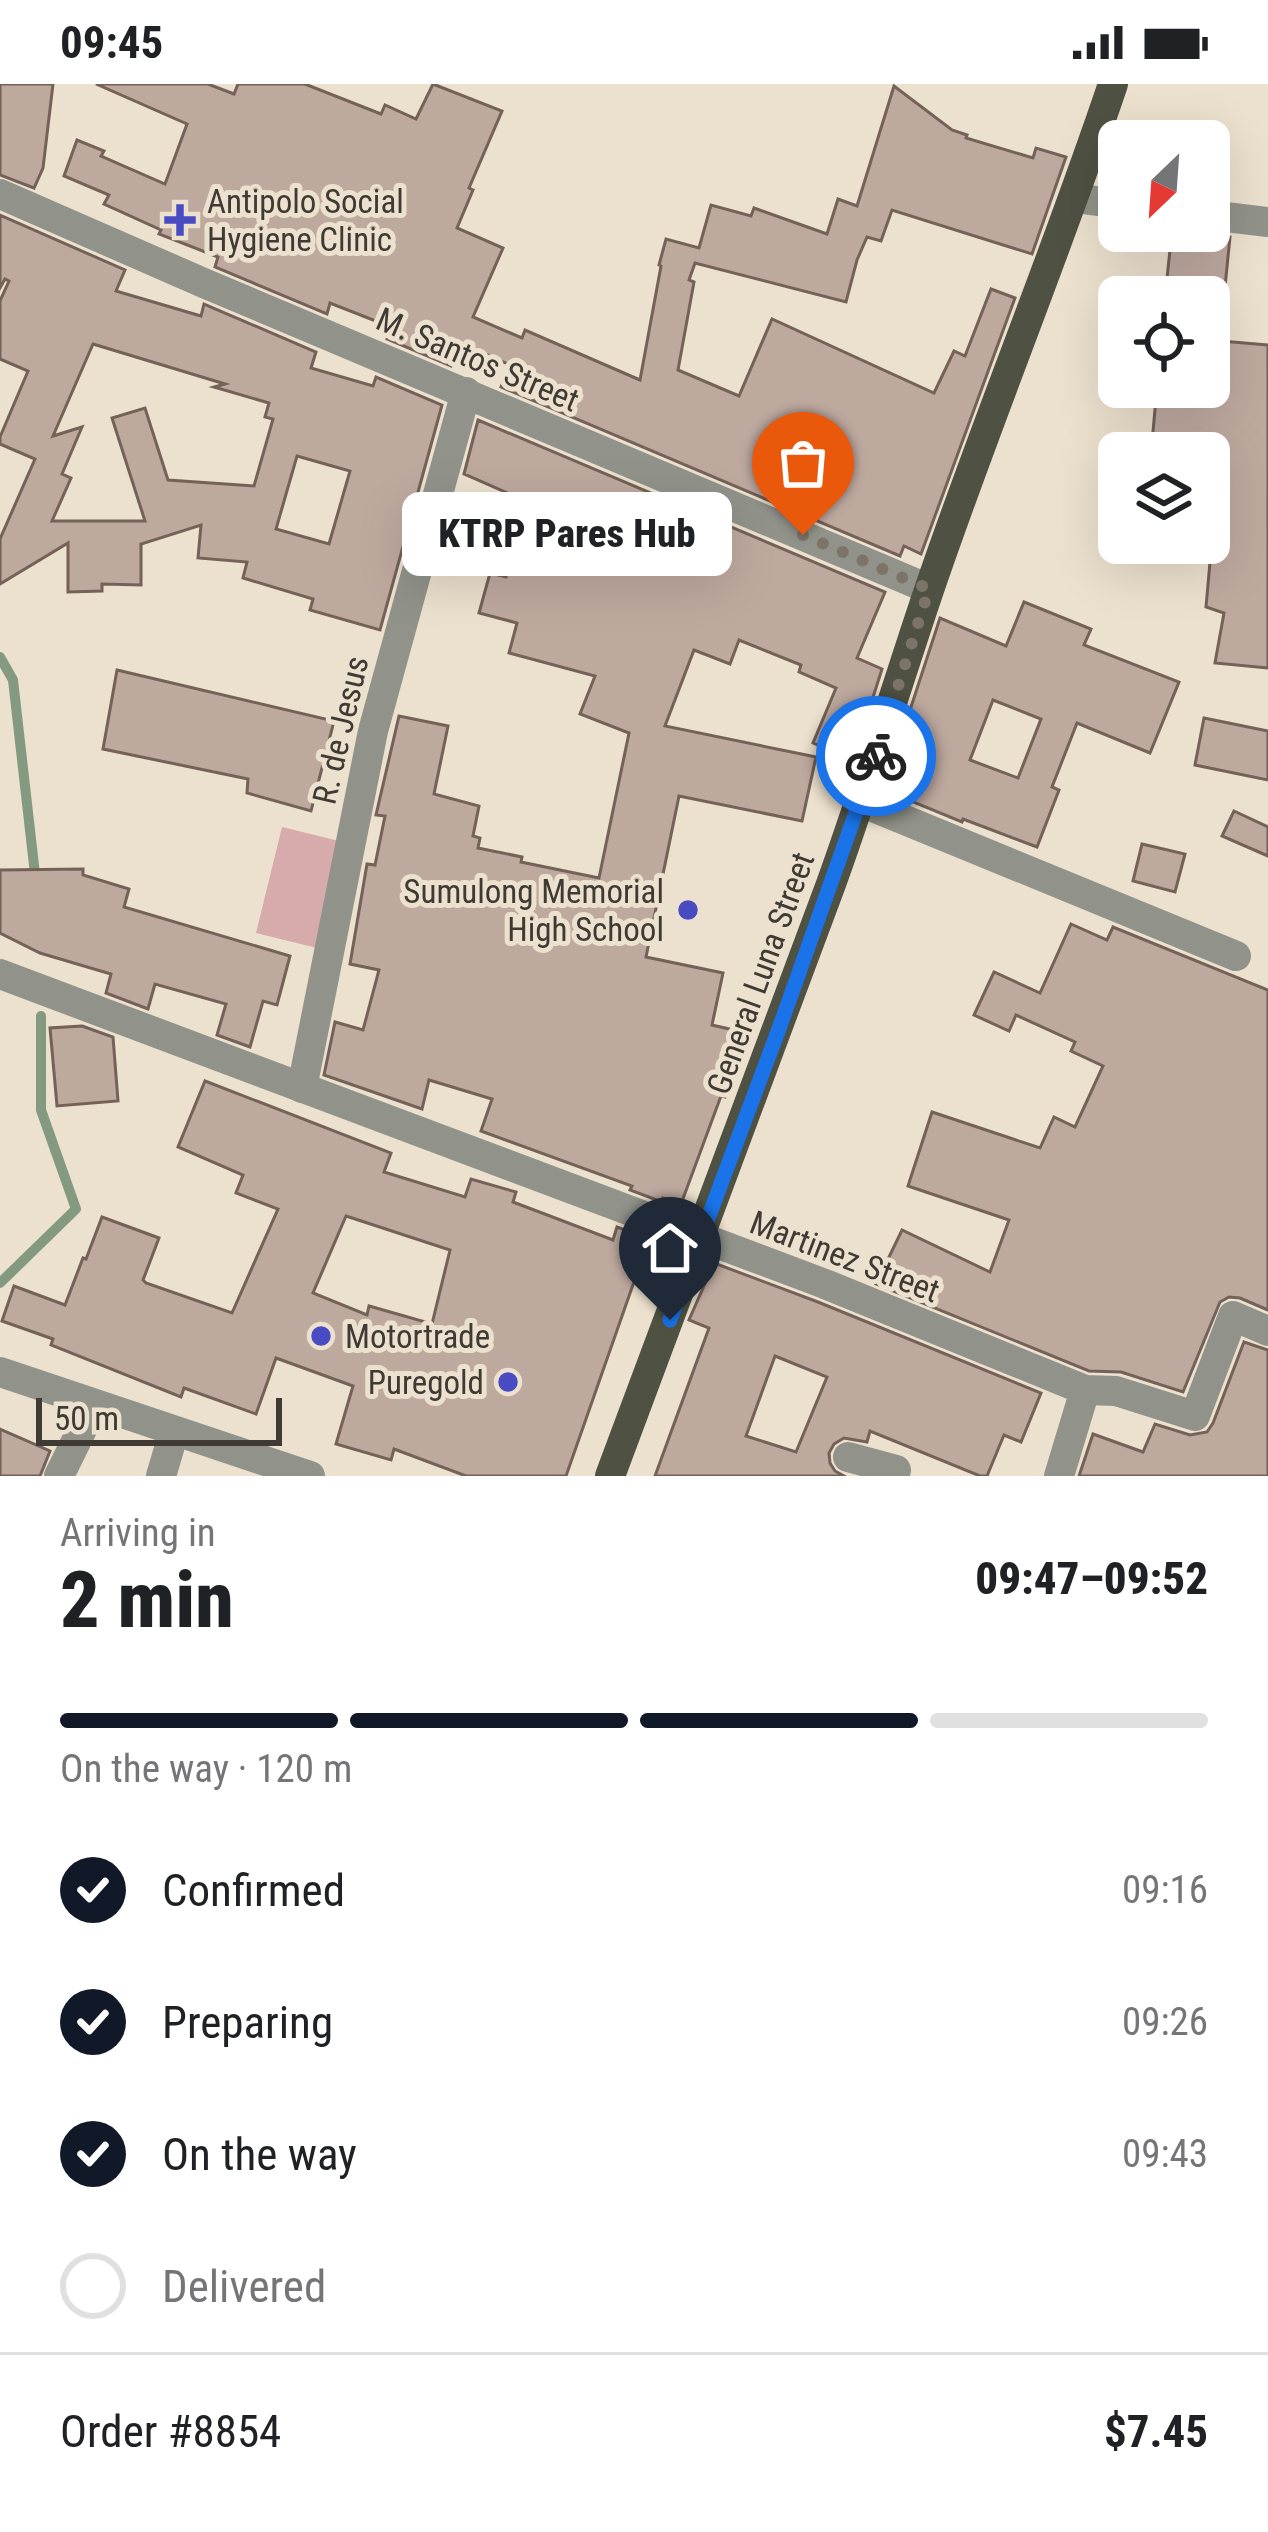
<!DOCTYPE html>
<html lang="en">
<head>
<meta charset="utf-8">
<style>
  :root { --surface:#fff; --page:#f6f6f6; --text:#202124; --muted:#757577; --line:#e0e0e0; --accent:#111827 }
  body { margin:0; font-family:"Roboto Condensed",sans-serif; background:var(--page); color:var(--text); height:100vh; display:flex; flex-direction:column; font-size:45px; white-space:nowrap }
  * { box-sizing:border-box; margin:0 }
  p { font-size:39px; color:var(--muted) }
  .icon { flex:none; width:66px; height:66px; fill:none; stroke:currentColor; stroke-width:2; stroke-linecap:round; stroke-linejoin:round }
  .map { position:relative; height:1392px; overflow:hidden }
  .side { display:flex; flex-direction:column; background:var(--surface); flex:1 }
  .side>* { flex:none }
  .needle { width:78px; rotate:205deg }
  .controls { position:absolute; left:1098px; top:36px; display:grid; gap:24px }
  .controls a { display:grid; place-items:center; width:132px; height:132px; border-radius:18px; background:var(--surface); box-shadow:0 12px 48px #0002; font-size:60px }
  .scale { position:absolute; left:36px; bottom:30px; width:246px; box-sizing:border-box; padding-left:12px; border:6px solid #3f3a33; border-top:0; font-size:33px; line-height:42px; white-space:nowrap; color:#3f3a33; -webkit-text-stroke:9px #ece0ce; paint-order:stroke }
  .pin { position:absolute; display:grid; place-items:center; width:102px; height:102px; color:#fff; margin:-123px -51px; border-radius:50% 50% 50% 0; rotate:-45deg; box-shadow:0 0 12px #0007 }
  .pin .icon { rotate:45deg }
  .courier { position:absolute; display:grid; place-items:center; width:120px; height:120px; margin:-60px; border:9px solid #1a73e8; border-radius:50%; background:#fff; color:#222; box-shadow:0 3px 15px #0007 }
  .bubble { position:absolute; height:84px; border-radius:18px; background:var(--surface); box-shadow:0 12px 48px #0002; font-size:39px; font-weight:800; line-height:84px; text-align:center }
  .overview em { font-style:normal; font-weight:800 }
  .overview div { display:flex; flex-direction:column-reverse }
  .overview { display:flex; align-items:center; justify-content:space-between; height:204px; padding:0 60px }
  h1 { font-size:78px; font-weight:800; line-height:90px }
  .bar { display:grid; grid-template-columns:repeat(4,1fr); gap:18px 12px; align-content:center; height:144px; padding:0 60px }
  .bar i { height:15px; border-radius:9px; background:var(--line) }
  .bar .on { background:var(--accent) }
  .bar p { grid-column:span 4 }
  .line { display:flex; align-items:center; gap:30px; padding:0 60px; border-top:3px solid var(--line) }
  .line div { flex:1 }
  ol { padding:0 60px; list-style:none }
  li { display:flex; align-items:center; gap:36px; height:132px }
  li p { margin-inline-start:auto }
  li .icon { padding:12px; border-radius:50%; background:var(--accent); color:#fff; stroke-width:4 }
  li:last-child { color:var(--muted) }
  li i { width:66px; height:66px; border:6px solid var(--line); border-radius:50% }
  .status { display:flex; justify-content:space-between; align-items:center; height:84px; padding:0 60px; background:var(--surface); direction:ltr }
  .status svg { height:33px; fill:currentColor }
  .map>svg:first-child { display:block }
</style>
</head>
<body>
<div class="status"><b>09:45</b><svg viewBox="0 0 49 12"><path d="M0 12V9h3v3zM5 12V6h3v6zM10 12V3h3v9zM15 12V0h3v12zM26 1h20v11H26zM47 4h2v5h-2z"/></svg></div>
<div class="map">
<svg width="1268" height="1392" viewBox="0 0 1268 1392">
  <rect width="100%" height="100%" fill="#ece0ce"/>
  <path fill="#d7aaac" d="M282,743L343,758L317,864L256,849Z"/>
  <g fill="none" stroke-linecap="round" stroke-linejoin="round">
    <g stroke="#839980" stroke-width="10">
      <path d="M0,573L13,596L36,799"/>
      <path d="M0,1199L76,1125L41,1026V932"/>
    </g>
  </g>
  <g fill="#bea99f" stroke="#746158" stroke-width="3" fill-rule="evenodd">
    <path d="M0,0H53L43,84L34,104L0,91Z"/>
    <path d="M96,0H208L234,10L238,0H305L381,30L385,21L416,35L433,0L502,27L469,104L473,106L457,144L503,164L473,233L522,254L525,246L640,296L661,182L659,181L666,155L699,164L711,121L751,132L754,124L827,150L838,115L857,122L894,2L952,46L967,51L966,54L1033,74L1036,64L1066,73L1032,170L892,126L881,157L867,153L857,176L846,218L695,179L689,196L694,198L678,286L739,312L772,235L934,309L954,267L965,272L991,205L1015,214L921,470L904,462L900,472L501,303L510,281L458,258L451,282L387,255L391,243L330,219L327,230L215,183L218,173L159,150L161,146L104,120L109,111L64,92L77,56L104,67L101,72L165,100L187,40Z"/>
    <path d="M0,131L125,186L116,207L201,232L204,220L316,268L311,284L373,302L376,293L442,321L380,546L310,526L313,515L243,494L247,478L198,474L201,441L141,460V501L102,500V507L68,508V459L0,500V455L35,375L0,360V353L28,287L0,275V217L9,197L5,195L0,204ZM93,260L225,300L214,303L269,319L265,333L273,335L254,402L168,396L145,324L112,334L145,437H52L71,394L62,390L82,343L53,352ZM297,372L350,387L329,460L276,445Z"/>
    <path d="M1172,147H1198L1230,153L1224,213H1165Z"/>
    <path d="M1209,256L1268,261V584L1215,579L1224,529L1206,523L1220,366L1152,359L1157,303H1209Z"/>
    <path d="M478,336L885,508L857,574L882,585L853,676L813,659L836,604L799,588L801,581L739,556L730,580L694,566L665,642L816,673L802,737L679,712L646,873L723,889L712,941L738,947L725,1013L721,1012L681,1120L663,1114L662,1118L630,1106L632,1102L481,1047L492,1015L429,996L422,1025L324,991L335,938L363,946L379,886L350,880L367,780L375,781L385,732L376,731L399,632L448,642L434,710L479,722L473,752L480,754L478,764L522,773L521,778L599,794L629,649L580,630L595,592L509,569L517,539L479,529L490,489L506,493L526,417L464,390Z"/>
    <path d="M1024,518L1091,545L1084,561L1179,598L1150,669L1077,639L1052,703L1059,706L1037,763L963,735L962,738L884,706L940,534L1006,562ZM993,616L1041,635L1018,694L970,676Z"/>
    <path d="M117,586L334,637L311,727L247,709L248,695L103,665Z"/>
    <path d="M1204,634L1268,647V696L1195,681Z"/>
    <path d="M1234,727L1268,743V772L1222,752Z"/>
    <path d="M1142,760L1185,770L1175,808L1133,797Z"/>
    <path d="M83,785V791L129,805L124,823L290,872L277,921L263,917L250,963L217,951L226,920L155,900L148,925L106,909L111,890L40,869L0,849V786Z"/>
    <path d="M1071,840L1107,856L1113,843L1268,906V1226L1240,1214L1229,1213L1220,1218L1183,1308L1121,1288L1089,1287L876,1200L902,1146L990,1188L1009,1136L908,1102L932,1028L1040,1064L1054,1033L1075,1043L1103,982L1071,967L1075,958L1016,931L1009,947L974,931L994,888L1040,909Z"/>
    <path d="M82,942L113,953L118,1017L57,1022L50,944Z"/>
    <path d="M205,997L391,1069L384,1088L465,1113L471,1095L516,1108L513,1118L613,1156L617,1143L649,1155L566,1392H466L394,1365L391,1376L336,1360L353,1302L276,1274L256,1330L184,1304L181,1313L51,1261L53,1255L2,1237L14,1202L65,1221L83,1174L86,1175L102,1133L159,1154L143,1196L146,1199L232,1229L278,1125L236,1109L243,1091L178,1063ZM346,1132L450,1166L432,1240L369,1222L367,1231L313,1209Z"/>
    <path d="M714,1179L818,1218L1041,1309L1021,1358L1004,1351L987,1392H980L870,1347L867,1358L844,1354L834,1360L829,1369L830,1379L835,1387L844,1392H655L709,1244L689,1236ZM775,1272L827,1293L796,1368L746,1352Z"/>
    <path d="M1244,1258L1268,1266V1392H1079L1093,1350L1143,1368L1155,1340L1190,1351L1207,1348L1213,1339Z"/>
    <path d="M0,1345L50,1367L40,1392H0Z"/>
  </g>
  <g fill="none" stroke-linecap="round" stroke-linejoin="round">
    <g stroke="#919289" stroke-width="30">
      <path d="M0,110L206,200L929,505"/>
      <path d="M1075,114L1119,120"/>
      <path d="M1209,131L1268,138"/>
      <path d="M861,718L1236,872"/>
      <path d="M0,890L825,1200L1085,1306L1116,1307L1195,1332L1233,1232L1268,1247"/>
      <path d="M302,1004L373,647L466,308"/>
      <path d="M0,1288L310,1392"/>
      <path d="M848,1373L896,1386L894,1392"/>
      <path d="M59,1392L94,1321"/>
      <path d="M161,1392L174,1348"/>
      <path d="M1059,1392L1085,1306"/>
    </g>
    <path stroke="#4f5142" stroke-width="30" d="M610,1392L831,800C866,703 896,604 929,506C987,336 1056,170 1113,0"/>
  </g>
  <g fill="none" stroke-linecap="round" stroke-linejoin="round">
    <path stroke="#7c7469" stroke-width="12" stroke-dasharray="0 21.6" d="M803,451L929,505L876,672"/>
    <path stroke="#1a73e8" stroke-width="15" d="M670,1236L780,942L876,672"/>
  </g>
  <g fill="#484bc1" stroke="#ece0ce" stroke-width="4.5">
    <path d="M174 118h12v12h12v12h-12v12h-12v-12h-12v-12h12z"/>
    <circle cx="688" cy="826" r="12"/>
    <circle cx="321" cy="1252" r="12"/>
    <circle cx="508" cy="1298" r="12"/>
  </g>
  <g text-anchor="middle" stroke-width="10" stroke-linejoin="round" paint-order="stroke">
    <g font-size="33" fill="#3f3a33" stroke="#ece0ce" text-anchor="start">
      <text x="207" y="129">Antipolo Social<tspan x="207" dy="38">Hygiene Clinic</tspan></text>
      <text x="664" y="819" text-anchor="end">Sumulong Memorial<tspan x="664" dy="38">High School</tspan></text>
      <text x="345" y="1264">Motortrade</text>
      <text x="484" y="1310" text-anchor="end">Puregold</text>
    </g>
    <g font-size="33" fill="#3f3a33" stroke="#ece0ce">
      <text transform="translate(478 275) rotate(23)" y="12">M. Santos Street</text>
      <text transform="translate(340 646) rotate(-77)" y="12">R. de Jesus</text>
      <text transform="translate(760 889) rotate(-70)" y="12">General Luna Street</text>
      <text transform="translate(845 1172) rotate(21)" y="12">Martinez Street</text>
    </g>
  </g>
</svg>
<div class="controls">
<a><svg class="needle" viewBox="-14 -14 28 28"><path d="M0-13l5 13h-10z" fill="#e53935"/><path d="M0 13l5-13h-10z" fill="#757577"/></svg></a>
<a><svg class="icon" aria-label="locate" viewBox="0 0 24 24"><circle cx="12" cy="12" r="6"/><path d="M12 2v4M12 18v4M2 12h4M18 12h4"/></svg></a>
<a><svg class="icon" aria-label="layers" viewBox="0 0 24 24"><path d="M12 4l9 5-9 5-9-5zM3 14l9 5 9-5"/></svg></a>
</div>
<div class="scale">50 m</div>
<div class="pin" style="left:803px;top:451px;background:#ea580c"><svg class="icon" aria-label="bag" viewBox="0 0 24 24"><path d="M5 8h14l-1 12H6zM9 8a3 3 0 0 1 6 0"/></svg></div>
<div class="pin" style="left:670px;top:1236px;background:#1f2937"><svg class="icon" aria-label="home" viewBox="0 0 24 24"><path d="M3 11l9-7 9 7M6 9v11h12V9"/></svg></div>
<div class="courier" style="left:876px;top:672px"><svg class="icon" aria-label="bike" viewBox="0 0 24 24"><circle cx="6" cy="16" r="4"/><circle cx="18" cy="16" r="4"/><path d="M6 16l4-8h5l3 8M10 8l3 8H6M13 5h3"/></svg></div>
<div class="bubble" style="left:402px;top:408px;width:330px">KTRP Pares Hub</div>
</div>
<section class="side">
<div class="overview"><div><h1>2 min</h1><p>Arriving in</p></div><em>09:47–09:52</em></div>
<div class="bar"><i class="on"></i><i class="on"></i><i class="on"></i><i></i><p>On the way · 120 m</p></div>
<ol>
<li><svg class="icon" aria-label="check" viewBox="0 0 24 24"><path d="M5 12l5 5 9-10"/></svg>Confirmed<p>09:16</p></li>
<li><svg class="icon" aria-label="check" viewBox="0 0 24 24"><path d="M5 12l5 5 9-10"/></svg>Preparing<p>09:26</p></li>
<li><svg class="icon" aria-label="check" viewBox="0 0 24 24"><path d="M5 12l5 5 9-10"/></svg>On the way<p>09:43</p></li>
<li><i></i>Delivered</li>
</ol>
<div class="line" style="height:156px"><div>Order #8854</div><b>$7.45</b></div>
</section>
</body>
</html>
